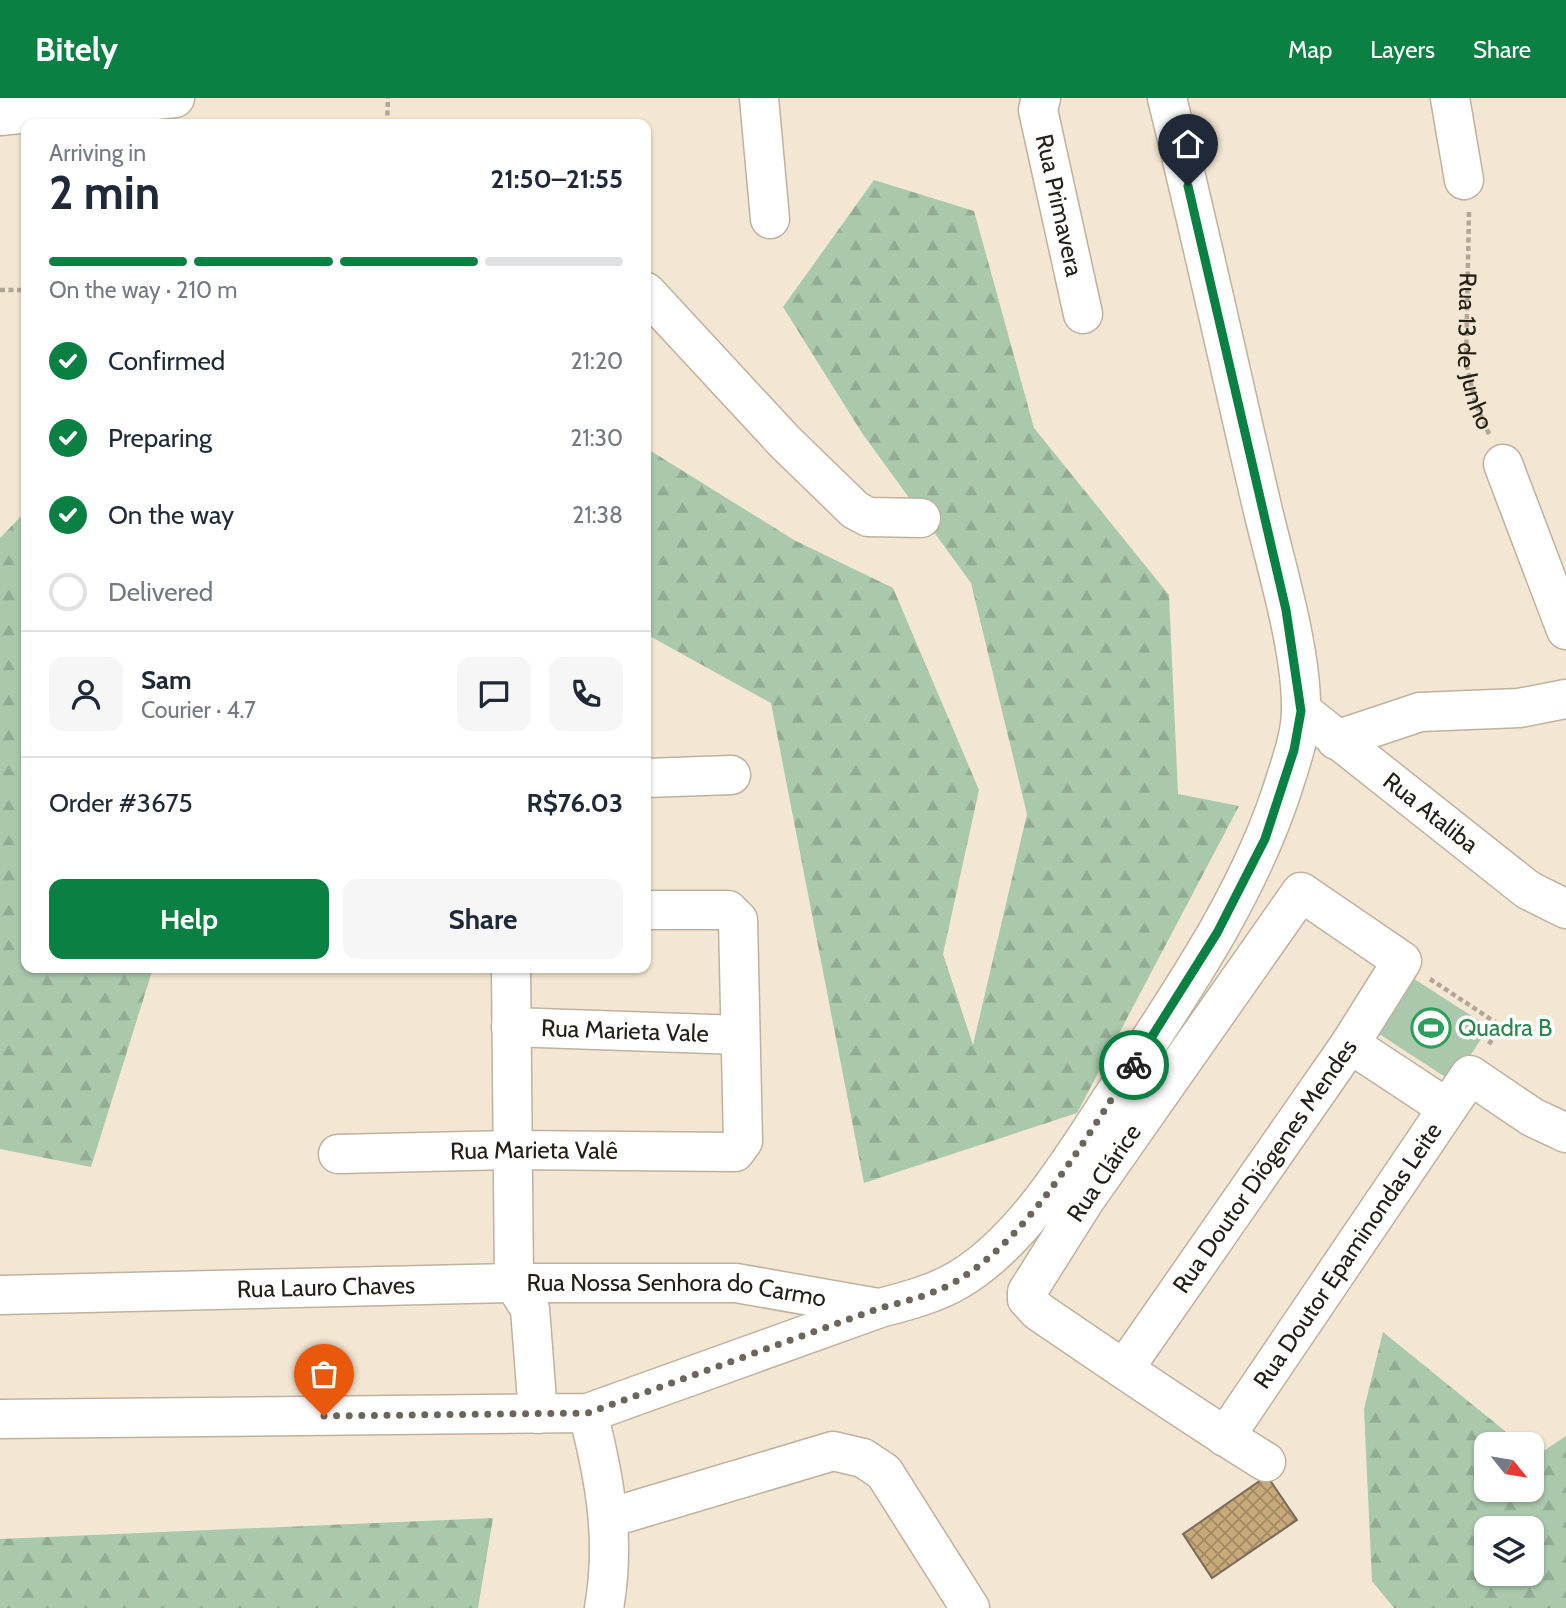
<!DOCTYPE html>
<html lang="en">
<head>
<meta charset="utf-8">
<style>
  :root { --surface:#fff; --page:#f6f6f7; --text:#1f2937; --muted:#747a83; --line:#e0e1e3; --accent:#0b8043 }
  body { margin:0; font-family:Cabin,sans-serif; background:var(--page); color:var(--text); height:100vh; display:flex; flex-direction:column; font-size:26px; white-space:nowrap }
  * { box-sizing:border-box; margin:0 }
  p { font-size:23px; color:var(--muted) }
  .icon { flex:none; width:38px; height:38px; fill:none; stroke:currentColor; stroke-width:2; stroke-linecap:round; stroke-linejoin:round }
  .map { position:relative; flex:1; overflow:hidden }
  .drawer { position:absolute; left:21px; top:21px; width:630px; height:854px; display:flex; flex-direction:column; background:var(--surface); border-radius:14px; box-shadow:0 2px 5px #0004 }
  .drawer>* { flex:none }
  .needle { width:46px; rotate:120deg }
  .fabs { position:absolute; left:1474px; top:1334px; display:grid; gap:14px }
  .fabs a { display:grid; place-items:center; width:70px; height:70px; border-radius:14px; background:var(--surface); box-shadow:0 2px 5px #0004; font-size:35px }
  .pin { position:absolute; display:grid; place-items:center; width:60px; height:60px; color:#fff; margin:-72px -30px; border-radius:50% 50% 50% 0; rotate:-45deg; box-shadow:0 0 7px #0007 }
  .pin .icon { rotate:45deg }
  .courier { position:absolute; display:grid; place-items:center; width:70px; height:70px; margin:-35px; border:5px solid #0b8043; border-radius:50%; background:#fff; color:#222; box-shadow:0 2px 9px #0007 }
  .summary em { font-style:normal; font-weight:800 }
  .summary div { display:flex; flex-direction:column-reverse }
  .summary { display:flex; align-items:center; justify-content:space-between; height:119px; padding:0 28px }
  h1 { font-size:46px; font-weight:800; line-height:52px }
  .bar { display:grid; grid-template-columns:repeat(4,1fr); gap:10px 7px; align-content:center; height:84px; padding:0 28px }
  .bar i { height:9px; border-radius:5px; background:var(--line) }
  .bar .active { background:var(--accent) }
  .bar p { grid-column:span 4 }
  .line { display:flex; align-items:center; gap:18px; padding:0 28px; border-top:2px solid var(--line) }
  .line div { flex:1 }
  .round { display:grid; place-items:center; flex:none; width:74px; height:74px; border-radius:14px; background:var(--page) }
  ol { padding:0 28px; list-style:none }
  li { display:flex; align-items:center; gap:21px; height:77px }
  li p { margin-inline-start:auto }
  li .icon { padding:7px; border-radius:50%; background:var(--accent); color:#fff; stroke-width:4 }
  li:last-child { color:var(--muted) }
  li i { width:38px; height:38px; border:4px solid var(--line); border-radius:50% }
  .button { display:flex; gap:14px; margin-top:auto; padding:14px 28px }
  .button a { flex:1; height:80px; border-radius:14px; background:var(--accent); color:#fff; font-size:28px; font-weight:800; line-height:80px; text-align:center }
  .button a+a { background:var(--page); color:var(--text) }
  header { display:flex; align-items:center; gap:42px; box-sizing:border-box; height:98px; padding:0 35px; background:var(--accent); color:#fff }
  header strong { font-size:33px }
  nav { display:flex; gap:38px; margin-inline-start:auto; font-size:24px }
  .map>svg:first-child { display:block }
</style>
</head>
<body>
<header>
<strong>Bitely</strong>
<nav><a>Map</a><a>Layers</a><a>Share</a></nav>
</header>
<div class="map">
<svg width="1566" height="1510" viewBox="0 0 1566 1510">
  <defs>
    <pattern id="forest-firs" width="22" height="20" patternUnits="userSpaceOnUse" patternTransform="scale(1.75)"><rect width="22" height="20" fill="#a9c8ac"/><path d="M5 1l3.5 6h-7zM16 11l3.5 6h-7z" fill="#91ac93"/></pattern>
    <pattern id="building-cross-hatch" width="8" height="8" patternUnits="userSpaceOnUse" patternTransform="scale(1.75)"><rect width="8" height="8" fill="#c8a979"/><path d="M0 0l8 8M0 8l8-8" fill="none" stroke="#a28962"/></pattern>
  </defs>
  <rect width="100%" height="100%" fill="#f3e6d2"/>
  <g fill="url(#forest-firs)" fill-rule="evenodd">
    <path d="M874,82L974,113L1034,330L1169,497L1178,696L1239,708L1077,1015L864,1085L771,605L646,536V350L794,442L893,490L979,692L943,856L973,947L1027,716L971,485L862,335L783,209Z"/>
    <path d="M26,413V870H153L91,1069L0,1051V440Z"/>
    <path d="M1383,1234L1521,1346H1486V1391H1531V1354L1536,1358L1566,1338V1510H1394L1372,1483L1364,1311ZM1486,1430H1531V1475H1486Z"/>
    <path d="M493,1420L478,1510H0V1441Z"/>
  </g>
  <path fill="#a9c8ac" d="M1408,877L1489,929L1453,984L1373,932Z"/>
  <path fill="url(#building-cross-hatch)" stroke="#776c5b" stroke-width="2" d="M1267,1378L1297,1422L1212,1480L1183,1436Z"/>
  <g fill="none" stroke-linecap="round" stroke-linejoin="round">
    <g stroke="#beb29f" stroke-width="41">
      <g id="minor">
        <path d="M759,0L770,121"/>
        <path id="s2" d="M1041,0L1038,12L1083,216"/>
        <path d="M1450,0L1464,82"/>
        <path d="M0,18L175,0"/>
        <path d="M646,194L785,344L855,412L868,419L921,420"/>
        <path d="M1503,366L1566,532"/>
        <path id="s3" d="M1302,613L1528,792L1566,811"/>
        <path d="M1336,642L1420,614L1519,610L1566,601"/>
        <path d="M646,680L731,677"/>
        <path d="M511,870L514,1185"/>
        <path id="s4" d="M511,929L740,937"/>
        <path d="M1350,946L1447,1010"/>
        <path id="s5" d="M338,1056L511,1052L735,1054L743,1043L738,822L728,812H646"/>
        <path d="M514,1185L530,1211L538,1316"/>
        <path id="s6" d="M0,1197L514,1185H736L878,1210"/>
        <path id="s7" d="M1124,1271L1350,946L1402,863L1301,794L1085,1102L1027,1194V1201L1038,1213C1113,1264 1188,1316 1266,1364"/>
        <path d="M588,1315C605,1381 616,1443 604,1510"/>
        <path d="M0,1321L588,1315L880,1210C907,1203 934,1196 958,1182C1023,1144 1074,1058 1114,997C1180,896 1251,795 1286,680C1293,658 1301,634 1301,612C1302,550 1274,462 1260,400C1229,267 1200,133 1167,0"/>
        <path id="s8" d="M1225,1339L1470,977L1532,1019L1566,1035"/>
        <path d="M609,1420L833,1353L863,1360L884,1374L970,1510"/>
      </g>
    </g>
    <g stroke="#b1a797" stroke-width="4.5" stroke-dasharray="5 3.5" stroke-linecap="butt">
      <path d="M387,26L388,0"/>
      <path id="s1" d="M1469,114L1466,264L1475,304L1489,336"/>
      <path d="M0,192H26"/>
      <path d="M1430,881L1501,928L1487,949"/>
    </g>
    <use href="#minor" stroke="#fff" stroke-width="38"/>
  </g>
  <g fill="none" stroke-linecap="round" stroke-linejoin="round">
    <path stroke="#6c6559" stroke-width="7" stroke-dasharray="0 12.6" d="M324,1318L588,1315L880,1210C907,1203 936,1196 960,1181C1034,1134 1086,1038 1134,967"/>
    <path stroke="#0b8043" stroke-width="9" d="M1134,967L1217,835L1265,741L1294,652L1301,613L1286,512L1188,88"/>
  </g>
  <defs>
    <g id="stadium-ring" transform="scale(2.0125)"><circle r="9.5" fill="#fff" stroke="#2e9e5b" stroke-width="1.5"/><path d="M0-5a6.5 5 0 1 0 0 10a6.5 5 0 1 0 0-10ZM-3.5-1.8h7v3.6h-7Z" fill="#2e9e5b"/></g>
  </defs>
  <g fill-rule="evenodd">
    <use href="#stadium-ring" x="1431" y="930"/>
  </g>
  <g text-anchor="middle" stroke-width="7" stroke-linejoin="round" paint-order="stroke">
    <g font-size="24" fill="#242018" stroke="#fff">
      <text dy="8" stroke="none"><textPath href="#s2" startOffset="110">Rua Primavera</textPath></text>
      <text dy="8" stroke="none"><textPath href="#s1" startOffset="140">Rua 13 de Junho</textPath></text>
      <text dy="8" stroke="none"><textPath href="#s3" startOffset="164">Rua Ataliba</textPath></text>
      <text dy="8" stroke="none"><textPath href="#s4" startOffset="114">Rua Marieta Vale</textPath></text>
      <text dy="8" stroke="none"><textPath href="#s5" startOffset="196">Rua Marieta Valê</textPath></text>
      <text dy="8" stroke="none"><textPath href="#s7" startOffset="247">Rua Doutor Diógenes Mendes</textPath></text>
      <text transform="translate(1104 1075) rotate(-56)" y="8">Rua Clárice</text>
      <text dy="8" stroke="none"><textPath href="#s8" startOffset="219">Rua Doutor Epaminondas Leite</textPath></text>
      <text dy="8" stroke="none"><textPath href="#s6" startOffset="326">Rua Lauro Chaves</textPath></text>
      <text dy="8" stroke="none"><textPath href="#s6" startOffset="677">Rua Nossa Senhora do Carmo</textPath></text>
    </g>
    <g font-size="24" fill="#27864d" stroke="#fff" text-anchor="start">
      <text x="1458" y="938">Quadra B</text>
    </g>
  </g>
</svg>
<div class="fabs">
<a><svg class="needle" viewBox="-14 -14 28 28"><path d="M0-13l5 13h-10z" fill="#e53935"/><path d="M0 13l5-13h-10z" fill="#747a83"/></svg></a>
<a><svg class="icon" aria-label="layers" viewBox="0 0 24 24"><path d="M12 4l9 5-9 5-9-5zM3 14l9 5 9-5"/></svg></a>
</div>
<div class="pin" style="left:324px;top:1318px;background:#ea580c"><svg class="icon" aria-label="bag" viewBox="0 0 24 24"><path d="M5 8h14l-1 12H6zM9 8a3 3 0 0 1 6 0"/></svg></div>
<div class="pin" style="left:1188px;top:88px;background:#1f2937"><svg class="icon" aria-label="home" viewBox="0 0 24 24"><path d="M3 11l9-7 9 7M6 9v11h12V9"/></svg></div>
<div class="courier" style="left:1134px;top:967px"><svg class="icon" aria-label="bike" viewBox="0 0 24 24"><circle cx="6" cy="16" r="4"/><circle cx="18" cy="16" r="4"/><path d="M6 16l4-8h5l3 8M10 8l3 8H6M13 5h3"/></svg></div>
<section class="drawer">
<div class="summary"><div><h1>2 min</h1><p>Arriving in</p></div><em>21:50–21:55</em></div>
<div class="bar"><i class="active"></i><i class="active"></i><i class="active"></i><i></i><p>On the way · 210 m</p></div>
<ol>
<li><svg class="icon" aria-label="check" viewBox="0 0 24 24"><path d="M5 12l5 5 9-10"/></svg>Confirmed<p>21:20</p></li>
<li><svg class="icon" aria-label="check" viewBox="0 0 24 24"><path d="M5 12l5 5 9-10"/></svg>Preparing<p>21:30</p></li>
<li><svg class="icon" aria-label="check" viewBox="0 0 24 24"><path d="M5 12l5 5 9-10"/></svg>On the way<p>21:38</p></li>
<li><i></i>Delivered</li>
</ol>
<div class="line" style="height:126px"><a class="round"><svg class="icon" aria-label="person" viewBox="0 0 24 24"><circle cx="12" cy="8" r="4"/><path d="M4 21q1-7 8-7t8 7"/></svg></a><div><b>Sam</b><p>Courier · 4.7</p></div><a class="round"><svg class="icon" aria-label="chat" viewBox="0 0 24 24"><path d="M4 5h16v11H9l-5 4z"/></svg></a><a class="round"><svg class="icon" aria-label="phone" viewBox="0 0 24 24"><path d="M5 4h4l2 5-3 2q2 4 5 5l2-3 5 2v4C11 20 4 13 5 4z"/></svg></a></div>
<div class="line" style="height:91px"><div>Order #3675</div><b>R$76.03</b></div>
<div class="button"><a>Help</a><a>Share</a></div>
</section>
</div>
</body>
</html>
